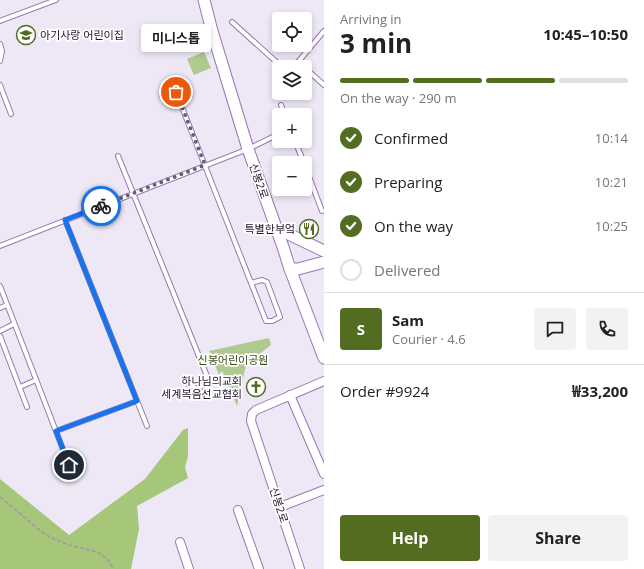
<!DOCTYPE html>
<html lang="en">
<head>
<meta charset="utf-8">
<style>
  :root { --surface:#fff; --page:#f2f2f2; --text:#222; --muted:#767676; --line:#e0e0e0; --accent:#526d21 }
  body { margin:0; font-family:"Open Sans","Noto Sans KR",sans-serif; background:var(--page); color:var(--text); height:100vh; display:flex; flex-direction:column; font-size:15px; white-space:nowrap }
  * { box-sizing:border-box; margin:0 }
  p { font-size:13px; color:var(--muted) }
  .icon { flex:none; width:22px; height:22px; fill:none; stroke:currentColor; stroke-width:2; stroke-linecap:round; stroke-linejoin:round }
  .map { position:relative; flex:1; overflow:hidden }
  .side { display:flex; flex-direction:column; background:var(--surface); width:320px }
  .side>* { flex:none }
  .buttons { position:absolute; left:272px; top:12px; display:grid; gap:8px }
  .buttons a { display:grid; place-items:center; width:40px; height:40px; border-radius:4px; background:var(--surface); box-shadow:0 2px 6px #0003; font-size:20px }
  .pin { position:absolute; display:grid; place-items:center; width:34px; height:34px; color:#fff; margin:-17px; border:2px solid #fff; border-radius:50%; box-shadow:0 1px 4px #0007 }
  .courier { position:absolute; display:grid; place-items:center; width:40px; height:40px; margin:-20px; border:3px solid #1a73e8; border-radius:50%; background:#fff; color:#222; box-shadow:0 1px 5px #0007 }
  .bubble { position:absolute; height:28px; border-radius:4px; background:var(--surface); box-shadow:0 2px 6px #0003; font-size:13px; font-weight:700; line-height:28px; text-align:center }
  .summary em { font-style:normal; font-weight:700 }
  .summary div { display:flex; flex-direction:column-reverse }
  .summary { display:flex; align-items:center; justify-content:space-between; height:68px; padding:0 16px }
  h1 { font-size:26px; font-weight:700; line-height:30px }
  .bar { display:grid; grid-template-columns:repeat(4,1fr); gap:6px 4px; align-content:center; height:48px; padding:0 16px }
  .bar i { height:5px; border-radius:3px; background:var(--line) }
  .bar .selected { background:var(--accent) }
  .bar p { grid-column:span 4 }
  .line { display:flex; align-items:center; gap:10px; padding:0 16px; border-top:1px solid var(--line) }
  .line div { flex:1 }
  .round { display:grid; place-items:center; flex:none; width:42px; height:42px; border-radius:4px; background:var(--page) }
  ol { padding:0 16px; list-style:none }
  li { display:flex; align-items:center; gap:12px; height:44px }
  li p { margin-inline-start:auto }
  li .icon { padding:4px; border-radius:50%; background:var(--accent); color:#fff; stroke-width:4 }
  li:last-child { color:var(--muted) }
  li i { width:22px; height:22px; border:2px solid var(--line); border-radius:50% }
  .primary-button { display:flex; gap:8px; margin-top:auto; padding:8px 16px }
  .primary-button a { flex:1; height:46px; border-radius:4px; background:var(--accent); color:#fff; font-size:16px; font-weight:700; line-height:46px; text-align:center }
  .primary-button a+a { background:var(--page); color:var(--text) }
  main { display:flex; flex:1; min-height:0 }
  .map>svg:first-child { display:block }
</style>
</head>
<body>
<main>
<div class="map">
<svg width="324" height="569" viewBox="0 0 324 569">
  <rect width="100%" height="100%" fill="#eee8f6"/>
  <g fill="#b0c98f">
    <path d="M204,52L211,68L194,75L187,59Z"/>
    <path d="M269,338L271,345L248,363L245,369L237,406L222,371L219,375L209,351Z"/>
  </g>
  <path fill="#a6c67a" d="M188,428V456L185,467L188,478L137,506L139,529L131,569H0V479L69,535L145,479L183,430Z"/>
  <g fill="none" stroke-linecap="round" stroke-linejoin="round">
    <g stroke="#9777b6" stroke-width="6">
      <g id="lane">
        <path d="M0,21L56,0"/>
        <path d="M232,22L282,67"/>
        <path d="M0,44L2,51L0,61"/>
        <path d="M298,62L324,31"/>
        <path d="M282,67L298,62L304,67"/>
        <path d="M305,68L324,85"/>
        <path d="M0,85L11,114"/>
        <path d="M176,92L266,321H272L280,317L267,282L262,280L251,283"/>
        <path d="M281,105L285,115"/>
        <path d="M295,141L304,163"/>
        <path d="M118,156L207,376C206,383 204,385 198,389L188,384"/>
        <path d="M305,166L322,211"/>
        <path d="M65,220L147,426"/>
        <path d="M0,246L248,149L279,134"/>
        <path d="M0,286L69,465"/>
        <path d="M0,308L7,305"/>
        <path d="M0,331L14,324"/>
        <path d="M0,336L27,407"/>
        <path d="M20,387L36,380"/>
        <path d="M56,431L137,401"/>
      </g>
    </g>
    <g stroke="#9777b6" stroke-width="10">
      <g id="street">
        <path d="M290,395L324,474"/>
        <path d="M280,507L324,490"/>
        <path d="M238,510L259,569"/>
        <path d="M180,542L189,569"/>
        <path d="M300,569L251,421L252,414L256,410L324,381"/>
      </g>
    </g>
    <g stroke="#9777b6" stroke-width="13">
      <g id="secondary">
        <path d="M204,0L212,31L248,149L283,247L290,269L324,358"/>
        <path d="M276,228L324,251"/>
        <path d="M290,269H298L324,262"/>
      </g>
    </g>
    <path stroke="#9f96a8" stroke-width="1.5" stroke-dasharray="4 2" stroke-linecap="butt" d="M0,497L42,532L52,538L69,545L98,552L106,558L114,569"/>
    <use href="#lane" stroke="#fff" stroke-width="4"/>
    <use href="#street" stroke="#fff" stroke-width="8"/>
    <use href="#secondary" stroke="#fff" stroke-width="11"/>
  </g>
  <g fill="none" stroke-linecap="round" stroke-linejoin="round">
    <path stroke="#685e72" stroke-width="4" stroke-dasharray="0 7.2" d="M101,206L205,165L176,92"/>
    <path stroke="#1a73e8" stroke-width="5" d="M69,465L56,431L137,401L65,220L101,206"/>
  </g>
  <defs>
    <g id="school-ring" transform="scale(1)"><circle r="9.5" fill="#fff" stroke="#526d21" stroke-width="1.5"/><path d="M0-5L7-2L0 1L-7-2ZM-4 1L0 2.5L4 1V4Q0 6-4 4Z" fill="#526d21"/></g>
    <g id="restaurant-ring" transform="scale(1)"><circle r="9.5" fill="#fff" stroke="#526d21" stroke-width="1.5"/><path d="M-5-6h1v4h1v-4h1v4h1v-4h1v5L-1.5 .5V6h-2V.5L-5-1ZM5-6V6H3V1.5H1.5Q1.5-4 5-6Z" fill="#526d21"/></g>
    <g id="church-ring" transform="scale(1)"><circle r="9.5" fill="#fff" stroke="#526d21" stroke-width="1.5"/><path d="M-1.2-6h2.4v3.5h3.3v2.4h-3.3V6h-2.4V-.1h-3.3v-2.4h3.3Z" fill="#526d21"/></g>
  </defs>
  <g fill-rule="evenodd">
    <use href="#school-ring" x="26" y="35"/>
    <use href="#restaurant-ring" x="309" y="229"/>
    <use href="#church-ring" x="256" y="387"/>
  </g>
  <g text-anchor="middle" stroke-width="3.5" stroke-linejoin="round" paint-order="stroke">
    <g font-size="11" fill="#20132b" stroke="#fff" text-anchor="end">
      <text x="40" y="39" text-anchor="start">아기사랑 어린이집</text>
      <text x="295" y="233">특별한부엌</text>
      <text x="242" y="385">하나님의교회<tspan x="242" dy="13">세계복음선교협회</tspan></text>
    </g>
    <g font-size="11" fill="#20132b" stroke="#fff">
      <text transform="translate(259 181) rotate(71)" y="4">신봉2로</text>
      <text transform="translate(279 505) rotate(72)" y="4">신봉2로</text>
    </g>
    <g font-size="11" fill="#3a4e18" stroke="#fff">
      <text x="233" y="364">신봉어린이공원</text>
    </g>
  </g>
</svg>
<div class="buttons">
<a><svg class="icon" aria-label="locate" viewBox="0 0 24 24"><circle cx="12" cy="12" r="6"/><path d="M12 2v4M12 18v4M2 12h4M18 12h4"/></svg></a>
<a><svg class="icon" aria-label="layers" viewBox="0 0 24 24"><path d="M12 4l9 5-9 5-9-5zM3 14l9 5 9-5"/></svg></a>
<a>+</a>
<a>−</a>
</div>
<div class="pin" style="left:176px;top:92px;background:#ea580c"><svg class="icon" aria-label="bag" viewBox="0 0 24 24"><path d="M5 8h14l-1 12H6zM9 8a3 3 0 0 1 6 0"/></svg></div>
<div class="pin" style="left:69px;top:465px;background:#1f2937"><svg class="icon" aria-label="home" viewBox="0 0 24 24"><path d="M3 11l9-7 9 7M6 9v11h12V9"/></svg></div>
<div class="courier" style="left:101px;top:206px"><svg class="icon" aria-label="bike" viewBox="0 0 24 24"><circle cx="6" cy="16" r="4"/><circle cx="18" cy="16" r="4"/><path d="M6 16l4-8h5l3 8M10 8l3 8H6M13 5h3"/></svg></div>
<div class="bubble" style="left:141px;top:24px;width:70px">미니스톱</div>
</div>
<section class="side">
<div class="summary"><div><h1>3 min</h1><p>Arriving in</p></div><em>10:45–10:50</em></div>
<div class="bar"><i class="selected"></i><i class="selected"></i><i class="selected"></i><i></i><p>On the way · 290 m</p></div>
<ol>
<li><svg class="icon" aria-label="check" viewBox="0 0 24 24"><path d="M5 12l5 5 9-10"/></svg>Confirmed<p>10:14</p></li>
<li><svg class="icon" aria-label="check" viewBox="0 0 24 24"><path d="M5 12l5 5 9-10"/></svg>Preparing<p>10:21</p></li>
<li><svg class="icon" aria-label="check" viewBox="0 0 24 24"><path d="M5 12l5 5 9-10"/></svg>On the way<p>10:25</p></li>
<li><i></i>Delivered</li>
</ol>
<div class="line" style="height:72px"><b class="round" style="background:var(--accent);color:#fff">S</b><div><b>Sam</b><p>Courier · 4.6</p></div><a class="round"><svg class="icon" aria-label="chat" viewBox="0 0 24 24"><path d="M4 5h16v11H9l-5 4z"/></svg></a><a class="round"><svg class="icon" aria-label="phone" viewBox="0 0 24 24"><path d="M5 4h4l2 5-3 2q2 4 5 5l2-3 5 2v4C11 20 4 13 5 4z"/></svg></a></div>
<div class="line" style="height:52px"><div>Order #9924</div><b>₩33,200</b></div>
<div class="primary-button"><a>Help</a><a>Share</a></div>
</section>
</main>
</body>
</html>
